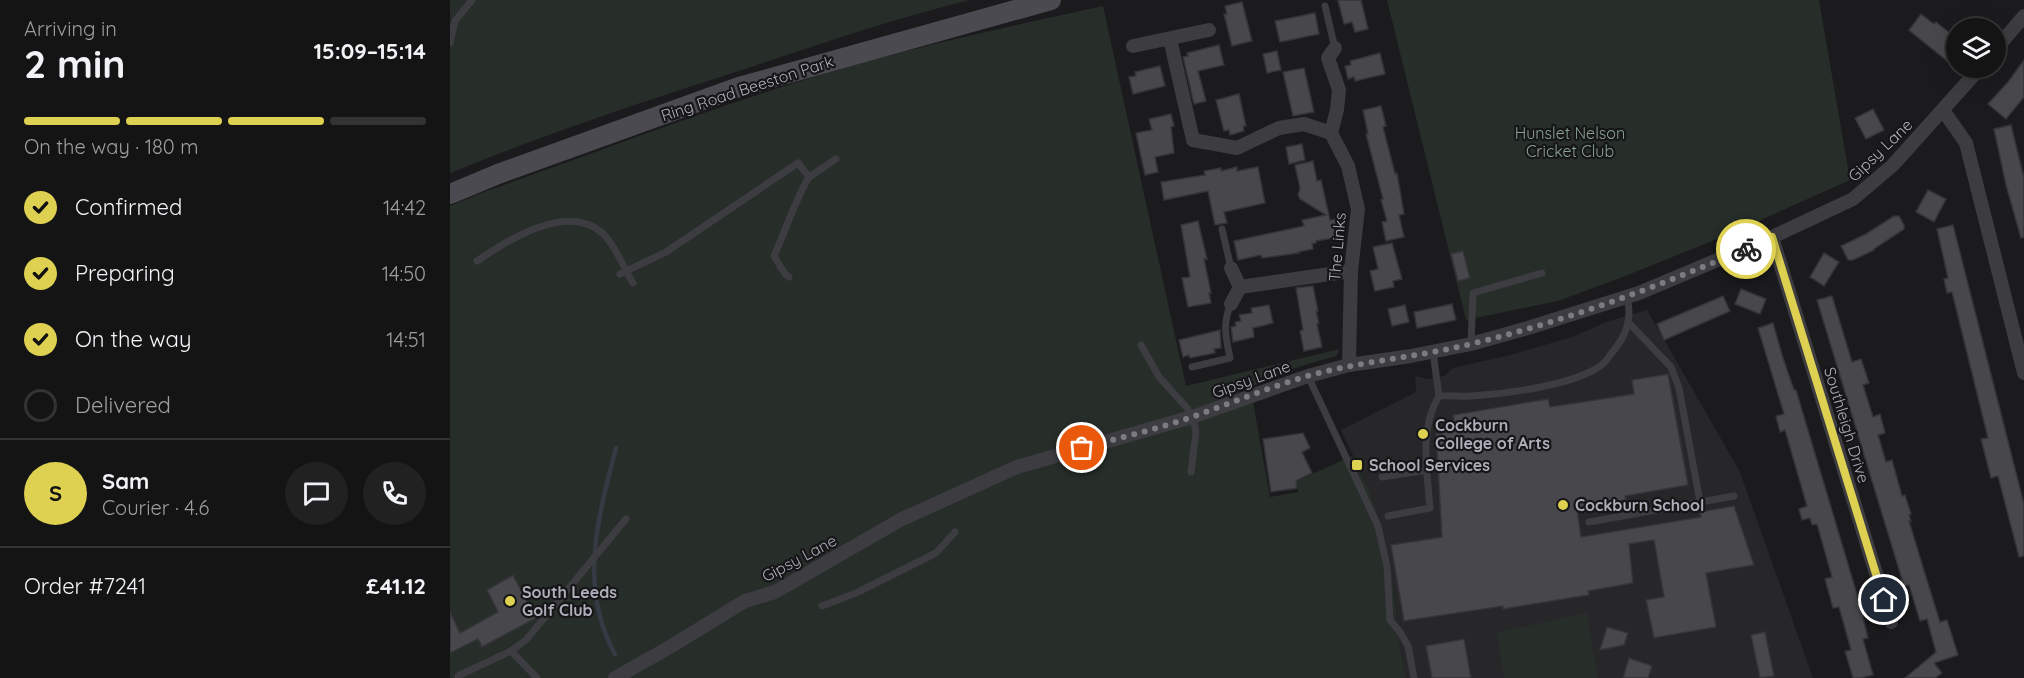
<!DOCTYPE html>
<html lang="en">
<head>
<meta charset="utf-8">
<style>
  :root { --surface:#141415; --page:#212122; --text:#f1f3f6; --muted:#9d9ea0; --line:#333334; --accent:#ded050 }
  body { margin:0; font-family:Quicksand,sans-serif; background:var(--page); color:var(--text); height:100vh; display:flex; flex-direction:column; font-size:22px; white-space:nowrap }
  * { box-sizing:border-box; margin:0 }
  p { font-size:20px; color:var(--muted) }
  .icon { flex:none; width:33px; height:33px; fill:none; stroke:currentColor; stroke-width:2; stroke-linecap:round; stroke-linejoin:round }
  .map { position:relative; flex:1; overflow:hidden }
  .drawer { display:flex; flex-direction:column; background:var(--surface); width:450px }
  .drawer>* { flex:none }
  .buttons { position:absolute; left:1496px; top:18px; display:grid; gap:12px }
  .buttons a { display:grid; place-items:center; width:60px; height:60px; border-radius:50%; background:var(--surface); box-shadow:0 6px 24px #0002,0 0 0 2px var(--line); font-size:30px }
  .pin { position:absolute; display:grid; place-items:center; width:51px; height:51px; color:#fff; margin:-26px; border:3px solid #fff; border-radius:50%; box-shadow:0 2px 6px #0007 }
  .courier { position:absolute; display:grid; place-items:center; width:60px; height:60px; margin:-30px; border:4px solid #ded050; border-radius:50%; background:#fff; color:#222; box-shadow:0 2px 8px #0007 }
  .head em { font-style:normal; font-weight:700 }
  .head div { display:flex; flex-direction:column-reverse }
  .head { display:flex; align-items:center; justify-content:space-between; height:102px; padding:0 24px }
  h1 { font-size:39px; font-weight:700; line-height:45px }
  .bar { display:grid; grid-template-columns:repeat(4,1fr); gap:9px 6px; align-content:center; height:72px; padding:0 24px }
  .bar i { height:8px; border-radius:4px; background:var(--line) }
  .bar .current { background:var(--accent) }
  .bar p { grid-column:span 4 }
  .line { display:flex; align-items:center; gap:15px; padding:0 24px; border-top:2px solid var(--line) }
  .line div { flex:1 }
  .round { display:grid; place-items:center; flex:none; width:63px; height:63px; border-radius:32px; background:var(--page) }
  ol { padding:0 24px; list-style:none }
  li { display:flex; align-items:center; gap:18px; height:66px }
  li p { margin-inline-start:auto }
  li .icon { padding:6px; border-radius:50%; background:var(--accent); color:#111; stroke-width:4 }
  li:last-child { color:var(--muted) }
  li i { width:33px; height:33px; border:3px solid var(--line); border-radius:50% }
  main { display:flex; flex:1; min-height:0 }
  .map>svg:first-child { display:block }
</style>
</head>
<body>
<main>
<section class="drawer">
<div class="head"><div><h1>2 min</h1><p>Arriving in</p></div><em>15:09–15:14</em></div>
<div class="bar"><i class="current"></i><i class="current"></i><i class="current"></i><i></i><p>On the way · 180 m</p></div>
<ol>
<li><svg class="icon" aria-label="check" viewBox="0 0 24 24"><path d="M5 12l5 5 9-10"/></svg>Confirmed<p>14:42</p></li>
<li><svg class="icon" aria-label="check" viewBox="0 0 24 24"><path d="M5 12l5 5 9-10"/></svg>Preparing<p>14:50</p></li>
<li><svg class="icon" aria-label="check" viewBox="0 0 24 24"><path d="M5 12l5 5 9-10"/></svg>On the way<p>14:51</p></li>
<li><i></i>Delivered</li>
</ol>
<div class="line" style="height:108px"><b class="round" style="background:var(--accent);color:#111">S</b><div><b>Sam</b><p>Courier · 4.6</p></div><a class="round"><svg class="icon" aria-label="chat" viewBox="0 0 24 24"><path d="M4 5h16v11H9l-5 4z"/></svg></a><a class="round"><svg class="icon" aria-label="phone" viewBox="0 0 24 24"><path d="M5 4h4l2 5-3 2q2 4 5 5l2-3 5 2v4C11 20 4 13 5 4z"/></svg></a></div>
<div class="line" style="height:78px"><div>Order #7241</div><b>£41.12</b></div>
</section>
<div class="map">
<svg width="1574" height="678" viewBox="0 0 1574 678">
  <rect width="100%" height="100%" fill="#1b1a1c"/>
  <path fill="#272629" d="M1197,310L1290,472L1363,678H956L949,641L942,573L931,523L918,487L891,430L966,392L965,376L980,379L994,376L1003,368L1060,355L1122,337L1156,322Z"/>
  <g fill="#272e2a">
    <path d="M0,0H520C434,21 351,51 267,78C177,107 88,137 0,173Z"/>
    <path d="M937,0H1369L1400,180L1284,232L1178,275L1108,301L1016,320Z"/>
    <path d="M653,6L736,386L890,349L886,356L848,367L742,412L803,402L820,497L848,492L847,481L902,456L918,487L931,523L942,573L949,641L956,678H0V206L34,192C162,147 291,96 422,60C499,39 576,23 653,6Z"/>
    <path d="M1137,613L1148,678H1054L1047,632Z"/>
  </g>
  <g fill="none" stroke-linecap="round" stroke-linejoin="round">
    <path stroke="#353a44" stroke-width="4.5" d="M165,654C128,588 148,517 166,448"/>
  </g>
  <g fill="#48474c" stroke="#353438" stroke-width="1.5">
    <path d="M888,0H911L918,29L905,32L902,22L894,24Z"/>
    <path d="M792,2L802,41L782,46L774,14H777L775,6Z"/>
    <path d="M865,13L869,34L830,42L825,21Z"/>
    <path d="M1471,14L1484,24L1486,22L1506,38V50L1497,61L1459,30Z"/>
    <path d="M769,45L774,65L748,71L756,101L744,104L733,57L738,56L737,53Z"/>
    <path d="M827,51L831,70L817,73L813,54Z"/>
    <path d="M930,53L935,74L905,81L904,77L898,79L895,66L901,65L900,61Z"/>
    <path d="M1574,60V97L1556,119L1538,104L1558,82Z"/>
    <path d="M710,66L715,86L683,94L679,77L686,76L685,72Z"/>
    <path d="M854,68L864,112L843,116L833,72Z"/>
    <path d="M789,94L796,126H793L794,131L780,135L779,130L774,131L766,100Z"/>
    <path d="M931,106L936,126L933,127L945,174L947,173L954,214L949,215L954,237L936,241L932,222L937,221L931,200L933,199L916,134H918L913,110Z"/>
    <path d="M1423,109L1434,130L1416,139L1405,118Z"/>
    <path d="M721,114L724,126L721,127L724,153L705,157L708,172L695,175L686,133L702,130L699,119Z"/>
    <path d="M1561,125L1574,178V237L1571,238L1556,185L1544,129Z"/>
    <path d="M852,144L855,160L839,164L836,147Z"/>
    <path d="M863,161L867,181L871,180L880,220L886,219L889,237L866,241V243L862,244L863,249L848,252L849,253L812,258L811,255L788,260L784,241L854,226L852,220L876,215L850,199L848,195L850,188L845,165Z"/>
    <path d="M787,167V171L808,167L815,203L774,212L777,223L765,225L758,191L714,200L711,182L755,175L754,171L771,168V171Z"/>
    <path d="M1478,190L1496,199L1484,222L1466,212Z"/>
    <path d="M1444,216H1449L1454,225V229L1424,249V250L1403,260H1398L1391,246L1416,234Z"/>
    <path d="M748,221L757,259H754L761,293H759L761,303L738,307L732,278L740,277L731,225Z"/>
    <path d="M1503,225L1574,504V556L1569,557L1548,476L1541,478L1531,439L1538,438L1502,292L1497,293L1494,279L1498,278L1487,229Z"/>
    <path d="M942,243L952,279L943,281L944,287L925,291L920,271L928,269L923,247Z"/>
    <path d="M1013,251L1020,278L1008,281L1001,254Z"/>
    <path d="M1374,253L1389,262L1374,286L1360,277Z"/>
    <path d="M863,286L868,311H866L869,323L867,324L872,347L854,351L850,331L853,330L846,288Z"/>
    <path d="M1291,289L1316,299L1310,314L1285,304Z"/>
    <path d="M1273,296L1280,311L1214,340L1207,324Z"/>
    <path d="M1382,296L1402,362L1411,359L1419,383L1413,385L1423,417L1430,414L1435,433L1428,435L1436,462L1442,460L1452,496L1455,495L1461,514L1459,515L1461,521H1459L1479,587L1490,622L1497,620L1508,655L1484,663L1492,673L1485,678H1455L1486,652L1477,619L1470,621L1459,585L1454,586L1367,300Z"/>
    <path d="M1002,304L1006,320L967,328L964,312Z"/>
    <path d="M819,305L823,323L803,328L804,337L783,342L781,327L786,326L785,322L791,321L789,315L802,313L801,308Z"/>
    <path d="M955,305L959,322L942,326L938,309Z"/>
    <path d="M1323,323L1333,358L1344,390H1346L1409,601L1418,638L1413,639L1423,675L1411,678H1403L1395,651L1401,650L1389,607L1383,608L1375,579L1382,577L1367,524L1362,525L1360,518L1352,520L1349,509L1357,506L1335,430L1330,432L1326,416L1334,414L1308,328Z"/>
    <path d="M770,330L771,348L764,349L765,353L740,358L739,355L733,357L729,340Z"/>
    <path d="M1218,374L1238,485L1175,496L1176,500L1127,509L1131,537L1251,517L1250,512L1284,506L1304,565L1256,573L1266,627L1204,638L1196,600L1214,597L1204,540L1179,544L1183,583L1138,591L1139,595L1053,609V606L954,621L941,545L992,537L986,434L1003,431L1002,426H1005L1003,415L1098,399L1100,407L1184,394L1182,380Z"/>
    <path d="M853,433L860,448L852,452L862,473L846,481L847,488L821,492L813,439Z"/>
    <path d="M63,575L86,618L32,647L28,639L0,653V612L10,633L48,612L37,590Z"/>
    <path d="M1157,627L1178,633L1174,645L1150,650Z"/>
    <path d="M1315,632L1324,676L1310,678L1301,635Z"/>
    <path d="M1014,639L1021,678H982L976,646Z"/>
    <path d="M1179,658L1202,666L1198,678H1173Z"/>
  </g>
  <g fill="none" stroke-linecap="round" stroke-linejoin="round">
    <g stroke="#3c3c41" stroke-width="7">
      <path d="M875,6L885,48"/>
      <path d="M0,43L5,21L22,0"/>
      <path d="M772,229L781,268"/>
      <path d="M27,261C58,240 116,203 151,232C165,244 173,267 183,283"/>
      <path d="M170,274L216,252L348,163L359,177L386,159"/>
      <path d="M339,277L335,274L324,256C336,230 344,202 359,177"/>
      <path d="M1178,322L1221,367L1229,388L1250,502"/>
      <path d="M1021,344L1023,293L1092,273"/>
      <path d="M691,345L709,377L738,409L740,417L744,422L746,432L741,472"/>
      <path d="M983,352L989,396C1000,395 1011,397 1021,396C1054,394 1129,385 1154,363C1158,359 1161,353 1165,349C1177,334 1182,316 1177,297"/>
      <path d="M742,367L780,358C776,338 772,323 781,304"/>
      <path d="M858,376L928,526L937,566L940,620L950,632L958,646L964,678"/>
      <path d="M932,477L977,470"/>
      <path d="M938,516L980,508C977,470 969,429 989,396"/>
      <path d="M1139,522L1284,496"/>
      <path d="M372,606L406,593L486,553L505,532"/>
      <path d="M61,651L76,640L176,519"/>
      <path d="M9,678L8,676L61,651L87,678"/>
    </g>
    <g stroke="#3c3c41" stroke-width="14">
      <path d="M720,39L743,140L787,148L829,128L854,124L881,133L898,166L908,209L901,271L899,365"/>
      <path d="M683,46L759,30"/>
      <path d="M1545,50L1574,16"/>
      <path d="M1493,110L1516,143L1574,373"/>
      <path d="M881,133L887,110L889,90L878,58L885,48"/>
      <path d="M1322,237L1441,622"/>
      <path d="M781,268L790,287"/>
      <path d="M781,304L790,287L901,271"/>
      <path d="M165,678L218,648L295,601L325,592L450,520L567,467L742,417L858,376L899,365L961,356L1021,344L1078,328L1189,293L1322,237L1403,199L1443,165L1530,68"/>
    </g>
    <path stroke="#4a4a50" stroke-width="20" d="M0,194L48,174L289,87L601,0"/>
  </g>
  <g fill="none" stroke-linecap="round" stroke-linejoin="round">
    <path stroke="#7b7b83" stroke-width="6" stroke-dasharray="0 10.8" d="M632,448C669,438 708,429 745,416C784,402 822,386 861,375C914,361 968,357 1021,344C1116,321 1207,287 1296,249"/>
    <path stroke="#ded050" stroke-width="8" d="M1296,249L1322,237L1434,600"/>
  </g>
  <g fill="#ded050" stroke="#161517" stroke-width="2">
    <circle cx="973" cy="434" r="6"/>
    <rect x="901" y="459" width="12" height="12" rx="3"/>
    <circle cx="1113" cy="505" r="6"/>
    <circle cx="60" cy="601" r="6"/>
  </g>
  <g text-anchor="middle" stroke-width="4.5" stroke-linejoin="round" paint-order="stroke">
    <g font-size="16" fill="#aeafba" stroke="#161517">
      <text transform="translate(297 88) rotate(-18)" y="6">Ring Road Beeston Park</text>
      <text transform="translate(1430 150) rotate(-44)" y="6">Gipsy Lane</text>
      <text transform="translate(887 247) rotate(-85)" y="6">The Links</text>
      <text transform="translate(801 379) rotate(-20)" y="6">Gipsy Lane</text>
      <text transform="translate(1397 425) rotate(73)" y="6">Southleigh Drive</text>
      <text transform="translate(349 558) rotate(-28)" y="6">Gipsy Lane</text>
    </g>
    <g font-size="16" fill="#88a390" stroke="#161517">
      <text x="1120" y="139">Hunslet Nelson<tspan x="1120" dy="18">Cricket Club</tspan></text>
    </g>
    <g font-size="16" font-weight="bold" fill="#aeafba" stroke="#161517" text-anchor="start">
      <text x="985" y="431">Cockburn<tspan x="985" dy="18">College of Arts</tspan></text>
      <text x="919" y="471">School Services</text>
      <text x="1125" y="511">Cockburn School</text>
      <text x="72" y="598">South Leeds<tspan x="72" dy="18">Golf Club</tspan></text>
    </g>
  </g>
</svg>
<div class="buttons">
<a><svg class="icon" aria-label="layers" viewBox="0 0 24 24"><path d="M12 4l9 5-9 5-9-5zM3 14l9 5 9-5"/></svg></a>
</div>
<div class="pin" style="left:632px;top:448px;background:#ea580c"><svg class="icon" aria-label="bag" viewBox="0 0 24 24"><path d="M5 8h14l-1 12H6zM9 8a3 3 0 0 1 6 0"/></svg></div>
<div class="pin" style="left:1434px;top:600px;background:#1f2937"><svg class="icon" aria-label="home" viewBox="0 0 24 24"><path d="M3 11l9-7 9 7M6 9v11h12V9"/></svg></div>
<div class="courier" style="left:1296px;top:249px"><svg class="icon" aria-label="bike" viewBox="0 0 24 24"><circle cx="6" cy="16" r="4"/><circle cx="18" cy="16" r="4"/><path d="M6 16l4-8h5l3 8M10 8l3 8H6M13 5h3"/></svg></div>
</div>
</main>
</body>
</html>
